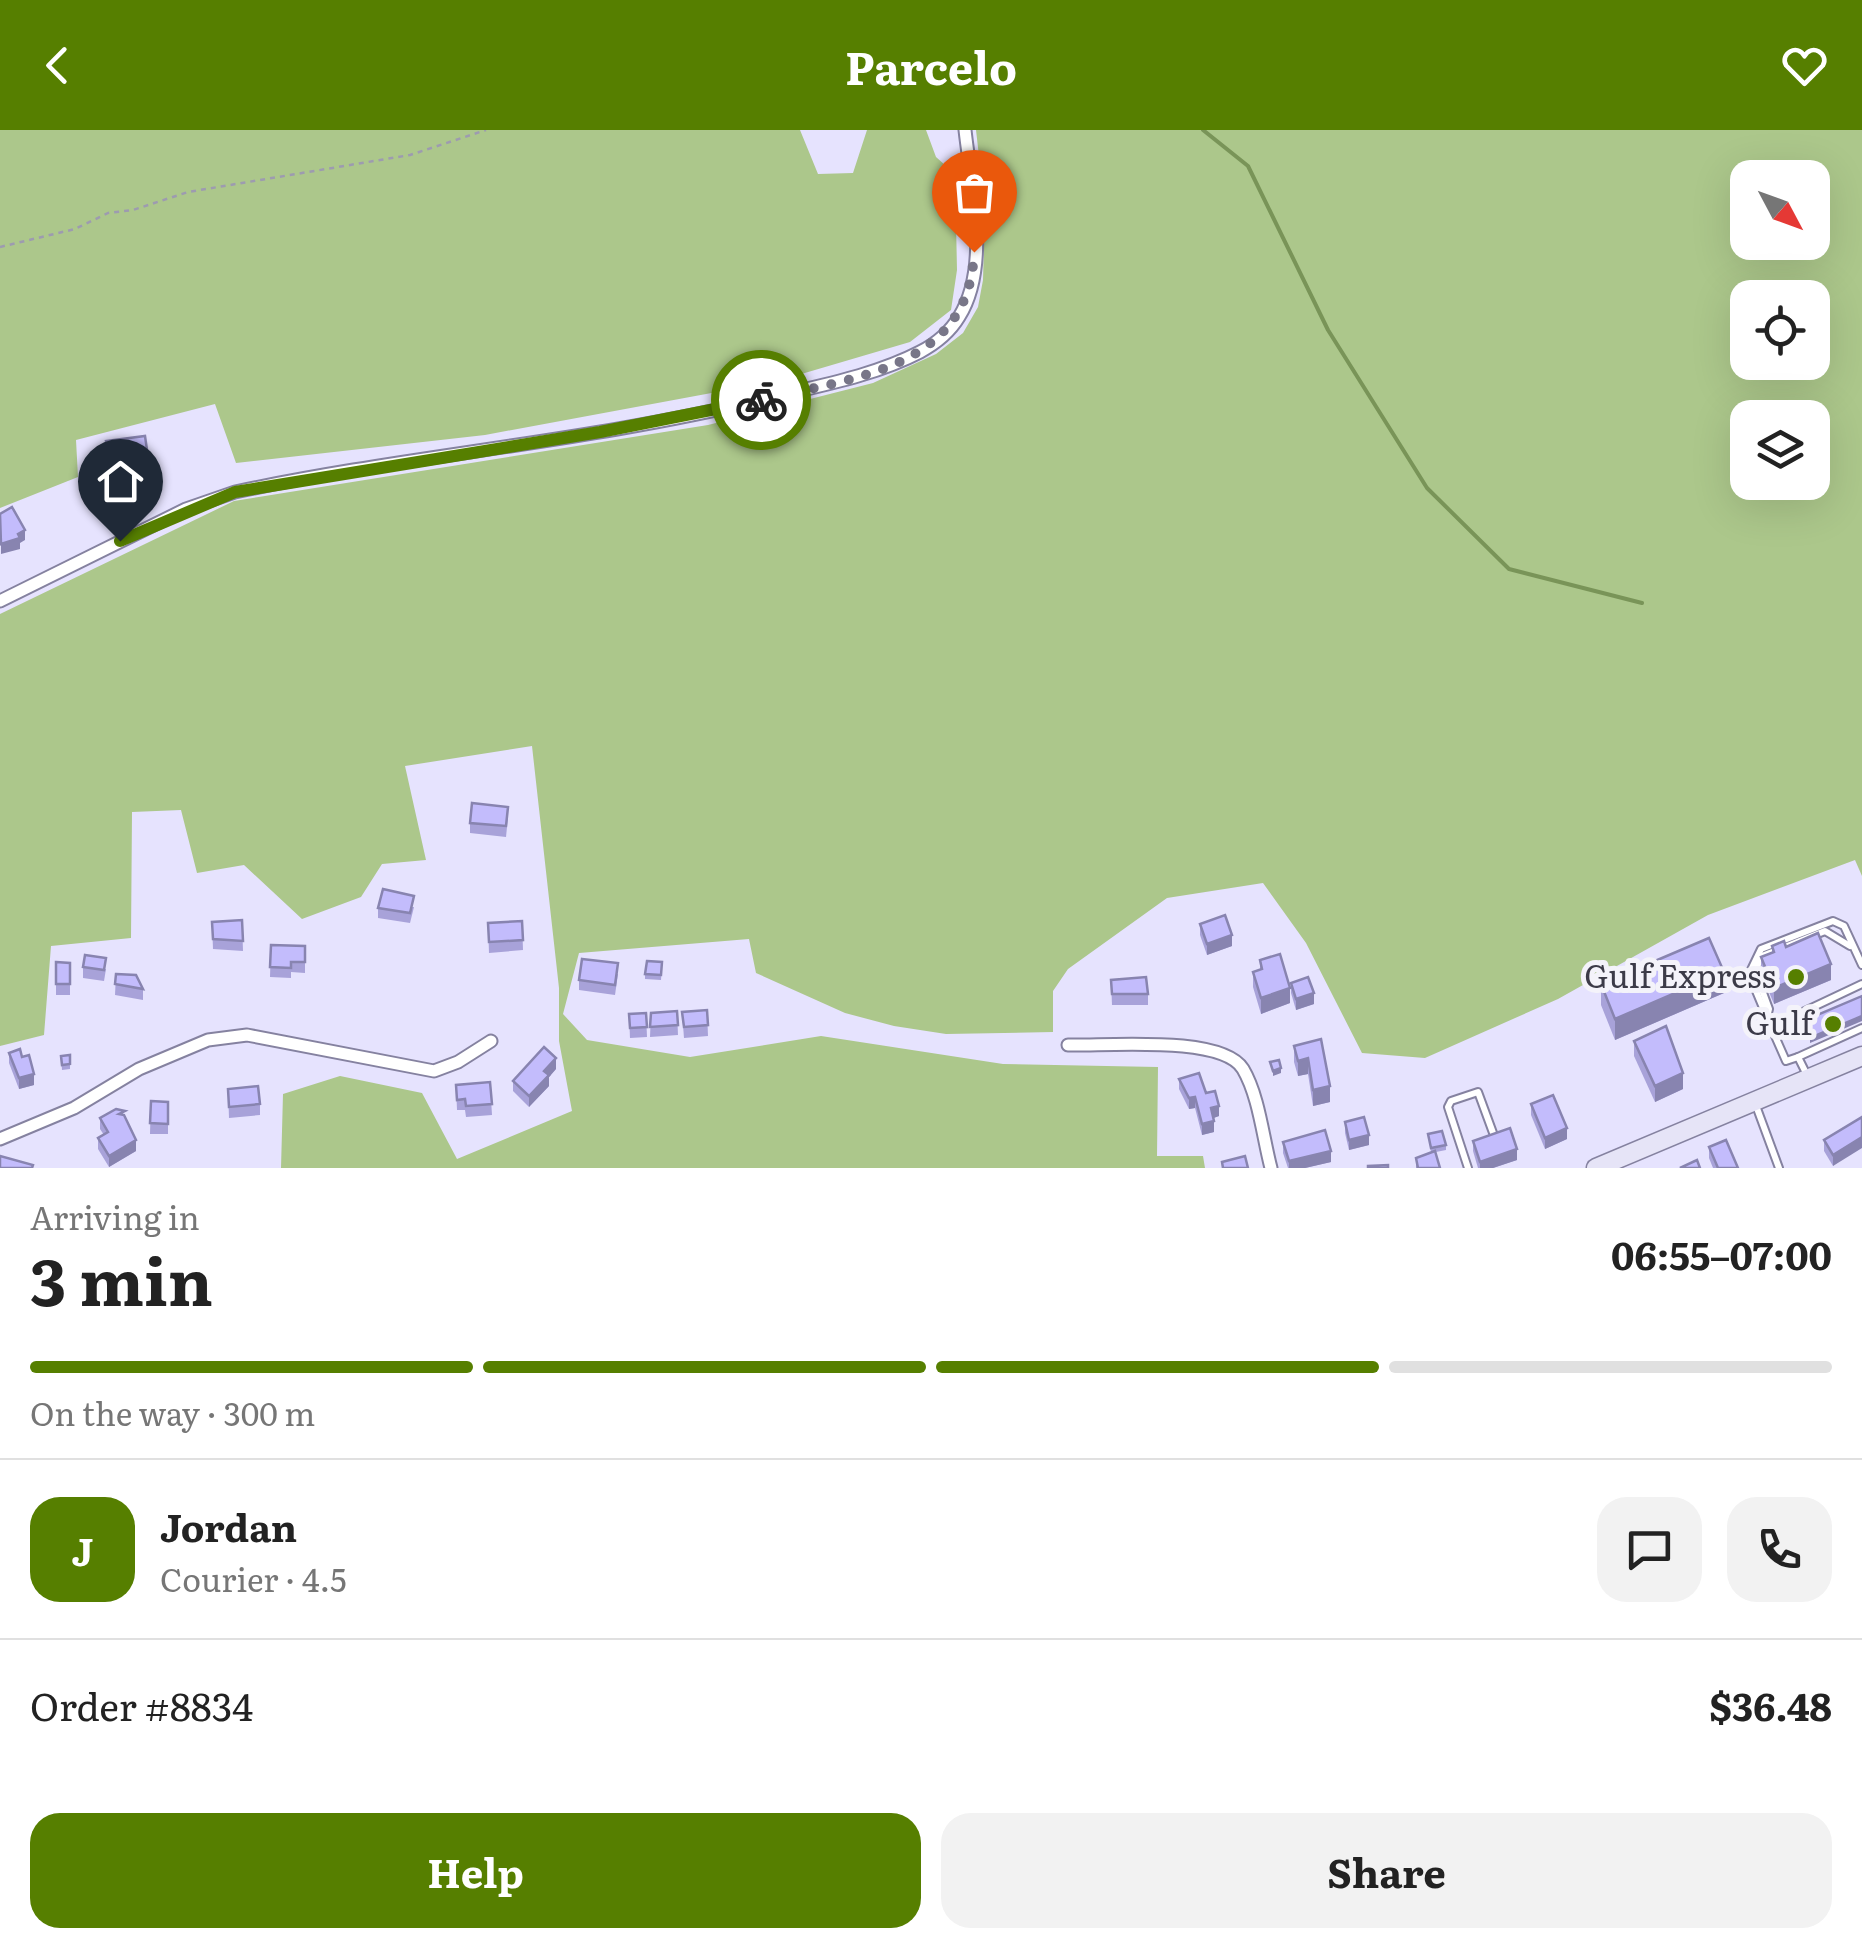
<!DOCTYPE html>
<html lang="en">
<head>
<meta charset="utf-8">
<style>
  :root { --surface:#fff; --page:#f2f2f2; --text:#222; --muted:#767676; --line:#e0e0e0; --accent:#567f00 }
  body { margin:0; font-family:Literata,serif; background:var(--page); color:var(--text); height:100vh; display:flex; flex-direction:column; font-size:38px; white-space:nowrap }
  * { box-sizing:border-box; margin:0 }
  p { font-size:32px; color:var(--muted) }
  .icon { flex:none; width:55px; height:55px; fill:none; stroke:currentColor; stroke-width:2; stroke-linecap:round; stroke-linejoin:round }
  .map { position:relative; height:1038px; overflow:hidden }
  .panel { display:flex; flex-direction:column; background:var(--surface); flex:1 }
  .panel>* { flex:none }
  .needle { width:65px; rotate:131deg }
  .controls { position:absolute; left:1730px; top:30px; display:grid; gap:20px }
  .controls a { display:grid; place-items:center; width:100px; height:100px; border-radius:20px; background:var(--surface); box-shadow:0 10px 40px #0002; font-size:50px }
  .pin { position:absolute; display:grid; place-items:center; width:85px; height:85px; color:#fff; margin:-102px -42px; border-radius:50% 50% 50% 0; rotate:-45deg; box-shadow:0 0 10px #0007 }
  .pin .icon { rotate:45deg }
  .courier { position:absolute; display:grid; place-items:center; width:100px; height:100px; margin:-50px; border:8px solid #567f00; border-radius:50%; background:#fff; color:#222; box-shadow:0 2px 12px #0007 }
  .headline em { font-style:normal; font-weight:700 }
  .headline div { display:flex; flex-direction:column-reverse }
  .headline { display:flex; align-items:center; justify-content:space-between; height:170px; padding:0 30px }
  h1 { font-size:65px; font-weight:700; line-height:75px }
  .bar { display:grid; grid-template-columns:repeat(4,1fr); gap:15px 10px; align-content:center; height:120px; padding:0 30px }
  .bar i { height:12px; border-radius:8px; background:var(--line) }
  .bar .active { background:var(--accent) }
  .bar p { grid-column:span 4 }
  .line { display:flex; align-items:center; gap:25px; padding:0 30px; border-top:2px solid var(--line) }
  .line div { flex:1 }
  .round { display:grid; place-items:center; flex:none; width:105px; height:105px; border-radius:30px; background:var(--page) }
  .button { display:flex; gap:20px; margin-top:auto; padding:20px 30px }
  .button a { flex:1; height:115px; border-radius:30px; background:var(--accent); color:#fff; font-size:40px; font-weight:700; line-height:115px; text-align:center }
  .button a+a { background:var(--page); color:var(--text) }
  header { display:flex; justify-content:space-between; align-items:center; height:130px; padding:0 30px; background:var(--accent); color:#fff; font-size:45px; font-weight:700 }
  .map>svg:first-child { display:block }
</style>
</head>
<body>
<header><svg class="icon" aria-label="back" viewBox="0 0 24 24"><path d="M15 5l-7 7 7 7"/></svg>Parcelo<svg class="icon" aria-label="heart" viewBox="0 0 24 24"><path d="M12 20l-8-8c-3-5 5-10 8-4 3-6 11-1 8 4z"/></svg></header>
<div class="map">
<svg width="1862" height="1038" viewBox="0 0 1862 1038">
  <rect width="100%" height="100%" fill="#e6e3fe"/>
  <g fill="#acc78b" fill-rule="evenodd">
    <path d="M0,0H800L818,44L853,43L867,0H926L936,27L955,44L957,140L951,180L910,212L781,250L485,305L236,333L215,274L76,310L78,347L0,378Z"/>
    <path d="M976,0H1862V746L1855,730L1708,785L1558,869L1425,928L1362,923L1306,813L1263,753L1167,768L1068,839L1053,861V902L946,904L894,896L845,883L756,843L749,809L579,823L563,884L587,910L690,927L821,906L1003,934L1158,937L1157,1026H1203L1205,1038H281L283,964L340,946L422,963L457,1029L572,981L559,911V858L532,616L405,636L426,730L382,734L361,767L302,789L244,735L197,743L181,680L132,682L131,808L51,816L44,905L0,916V484L234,371L708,295L873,253L936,224L963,203L978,177L983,150L985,79ZM1748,48H1812V112H1748ZM1748,168H1812V232H1748ZM1748,288H1812V352H1748Z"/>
  </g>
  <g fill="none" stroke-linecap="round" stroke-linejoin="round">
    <path stroke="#799458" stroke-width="4" d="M1203,0L1248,36L1328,200L1427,358L1509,439L1642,473"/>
    <g stroke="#8582a0" stroke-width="10">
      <g id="lane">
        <path d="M1767,887L1769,879L1755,841L1762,826L1825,801L1850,816"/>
        <path d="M1771,897L1749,844L1761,819L1833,791L1844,796L1862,835"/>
        <path d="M1798,927L1862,898"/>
        <path d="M1808,947L1798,927L1786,931L1771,897L1862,854"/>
        <path d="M1755,973L1779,1038"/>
        <path d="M1468,1038L1448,977L1451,971L1478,962L1496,1011"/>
      </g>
    </g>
    <g stroke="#8582a0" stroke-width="15">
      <g id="street">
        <path d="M0,471L186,379L235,362C409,325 587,312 760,270C812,257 872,247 920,222C935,214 950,202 959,187C991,136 971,56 965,0"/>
        <path d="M1068,915C1107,916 1222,905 1243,939C1259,966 1263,1008 1271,1038"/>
        <path d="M0,1009L74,978L139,939L208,910L247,905L434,941L458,932L491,911"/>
      </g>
    </g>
    <g stroke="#8582a0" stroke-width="21">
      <path id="secondary" d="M1596,1038L1862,926"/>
    </g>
    <path stroke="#9d9bb0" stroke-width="2.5" stroke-dasharray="5 5" stroke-linecap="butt" d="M0,117L75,99L108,83L133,80L188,62L410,25L486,0"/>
    <use href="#lane" stroke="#fff" stroke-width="6"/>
    <use href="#street" stroke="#fff" stroke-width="11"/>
    <use href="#secondary" stroke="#e6e4f7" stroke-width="18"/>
  </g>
  <g fill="#a8a2d9">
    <path d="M106,311L148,327V342L141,343V349L117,353V347L110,348L106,327Z"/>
    <path d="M508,687L506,707L470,703V693Z"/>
    <path d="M414,777L410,793L378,788V778Z"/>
    <path d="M242,790L243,821L213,819L212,792Z"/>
    <path d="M522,791L523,820L489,823L488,793Z"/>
    <path d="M1200,794L1232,816L1207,825L1200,805Z"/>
    <path d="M271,815L305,816V843L291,842V848L270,847Z"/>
    <path d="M1772,816L1786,817L1831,850L1774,874L1761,843V827L1772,823Z"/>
    <path d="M1260,830L1290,873L1261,884L1253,857V842L1260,839Z"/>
    <path d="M56,832L70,833V865H56Z"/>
    <path d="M662,832L661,850L645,849V844Z"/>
    <path d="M83,837L106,839L104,851L83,848Z"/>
    <path d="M116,844L143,859V870L115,865Z"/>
    <path d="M618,844L615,865L579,860V850Z"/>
    <path d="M1111,850L1148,864V875H1112Z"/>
    <path d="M1291,853L1314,874L1296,880L1291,863Z"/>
    <path d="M1601,854L1724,863L1615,910L1601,875Z"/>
    <path d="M707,880L708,906L684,908L682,882Z"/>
    <path d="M677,881L678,905L650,907L651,883Z"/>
    <path d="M646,883L647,907L630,908L629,884Z"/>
    <path d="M1321,909L1330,972L1313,976L1308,944L1298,946L1294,932V916Z"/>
    <path d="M1634,911L1683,959L1655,972L1634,926Z"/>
    <path d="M9,923L22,927L34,955L19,959L9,933Z"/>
    <path d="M70,925V939L62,940L61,926Z"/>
    <path d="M556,939L549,947V956L529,977L513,961V951Z"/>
    <path d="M1179,949L1219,986L1213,988L1214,1002L1202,1005L1195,978L1189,979L1179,959Z"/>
    <path d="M490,952L492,985L466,987L465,980H457L456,955Z"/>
    <path d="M228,959L260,974V985L229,988Z"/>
    <path d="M151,971L168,972V1004H150Z"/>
    <path d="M1531,974L1567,1009L1545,1019L1531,985Z"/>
    <path d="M125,987L136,1021L109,1037L98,1019V1008L104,1005L100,999V988Z"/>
    <path d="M1862,987L1833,1036L1824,1021V1010Z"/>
    <path d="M1345,992L1369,1015L1349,1020L1345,1003Z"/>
    <path d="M1428,1004L1446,1015V1020L1436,1022L1440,1038H1416V1028L1431,1022Z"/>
    <path d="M1473,1011L1517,1030L1493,1038H1478L1473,1021Z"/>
    <path d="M1283,1012L1331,1032L1305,1038H1288L1283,1023Z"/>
    <path d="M1709,1017L1738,1038H1713L1709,1028Z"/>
  </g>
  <g fill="#8884b0">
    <path d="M25,400V410L20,413V419L1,424V414Z"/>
    <path d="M1232,805V816L1207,825V814Z"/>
    <path d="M1831,834V850L1774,874V858Z"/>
    <path d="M1724,842V863L1615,910V889Z"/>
    <path d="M1290,858V873L1261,884V868Z"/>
    <path d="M1314,863V874L1296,880V869Z"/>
    <path d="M1862,886V891L1810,913V908Z"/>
    <path d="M556,928V939L549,947V956L529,977V966L544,941Z"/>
    <path d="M1308,928V944L1298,946V931Z"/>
    <path d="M1281,938V943L1273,946V941Z"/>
    <path d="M1683,943V959L1655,972V956Z"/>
    <path d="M34,944V955L19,959V948Z"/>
    <path d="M1330,956V972L1313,976V960Z"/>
    <path d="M1195,967V978L1189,979V968Z"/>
    <path d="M1219,976V986L1211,989V978Z"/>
    <path d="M1214,991V1002L1202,1005V994Z"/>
    <path d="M1567,998V1009L1545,1019V1008Z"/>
    <path d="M1369,1005V1015L1349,1020V1010Z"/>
    <path d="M1862,1007V1018L1833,1036V1025Z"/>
    <path d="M136,1010V1021L109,1037V1026Z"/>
    <path d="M1517,1019V1030L1493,1038H1480V1032Z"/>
    <path d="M1331,1021V1032L1305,1038H1289V1031Z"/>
  </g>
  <g fill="#c3bcfc" stroke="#8884b0" stroke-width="2.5">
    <path d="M145,306L148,327L141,328V333L117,337V331L110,332L106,311Z"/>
    <path d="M12,377L25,400L18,404L20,408L1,414L0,384Z"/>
    <path d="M472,673L508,677L506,696L470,693Z"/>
    <path d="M383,759L414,766L410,783L378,778Z"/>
    <path d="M1225,785L1232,805L1207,814L1200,794Z"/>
    <path d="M242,790L243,811L213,809L212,792Z"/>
    <path d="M522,791L523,810L489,812L488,793Z"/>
    <path d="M1818,803L1831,834L1774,858L1761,827L1774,822L1772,816L1784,811L1786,817Z"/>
    <path d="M1709,808L1724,842L1615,889L1601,854Z"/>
    <path d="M271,815L305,816V832H291V838L270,837Z"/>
    <path d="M1280,824L1290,858L1261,868L1253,842L1262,839L1260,830Z"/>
    <path d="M85,825L106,828L104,840L83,837Z"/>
    <path d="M582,829L618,833L615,855L579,850Z"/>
    <path d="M647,831L662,832L661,845L645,844Z"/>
    <path d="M56,832L70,833V854H56Z"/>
    <path d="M116,844L136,845L143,859L115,854Z"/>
    <path d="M1146,847L1148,864H1112L1111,850Z"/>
    <path d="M1308,847L1314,863L1296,869L1291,853Z"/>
    <path d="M1862,866V886L1810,908L1803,891Z"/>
    <path d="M707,880L708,895L684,897L682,882Z"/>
    <path d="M677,881L678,895L650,897L651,883Z"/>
    <path d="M646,883L647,897L630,898L629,884Z"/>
    <path d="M1666,896L1683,943L1655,956L1634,911Z"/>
    <path d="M1321,909L1330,956L1313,960L1308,928L1298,931L1294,916Z"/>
    <path d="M544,917L556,928L544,941L549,945L529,966L513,951Z"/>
    <path d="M20,919L22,927L29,925L34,944L19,948L9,923Z"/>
    <path d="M70,925V934L62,935L61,926Z"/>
    <path d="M1279,930L1281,938L1273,941L1270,932Z"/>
    <path d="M1199,943L1206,963L1215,961L1219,976L1211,978L1214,991L1202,994L1195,967L1189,968L1179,949Z"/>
    <path d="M490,952L492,974L466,976L465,969L457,970L456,955Z"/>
    <path d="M258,956L260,974L229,977L228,959Z"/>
    <path d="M1553,965L1567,998L1545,1008L1531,974Z"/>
    <path d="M151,971L168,972V994L150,993Z"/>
    <path d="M116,979L125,981L119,984L124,985L136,1010L109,1026L98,1008L108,1002L100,988Z"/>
    <path d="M1364,987L1369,1005L1349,1010L1345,992Z"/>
    <path d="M1862,987V1007L1833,1025L1824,1010Z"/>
    <path d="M1510,998L1517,1019L1480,1032L1473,1011Z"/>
    <path d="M1325,1000L1331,1021L1289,1031L1283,1012Z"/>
    <path d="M1442,1001L1446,1015L1431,1018L1428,1004Z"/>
    <path d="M1726,1010L1738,1038H1718L1709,1017Z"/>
    <path d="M1435,1021L1440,1038H1418L1416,1028Z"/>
    <path d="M0,1026L33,1035L32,1038H0Z"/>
    <path d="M1245,1026L1248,1038H1223L1222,1032Z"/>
    <path d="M1697,1030L1700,1038H1680Z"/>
    <path d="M1388,1035V1038H1368V1036Z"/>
  </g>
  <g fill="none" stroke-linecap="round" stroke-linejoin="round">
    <path stroke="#787688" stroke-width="10" stroke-dasharray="0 18" d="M761,270C852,248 970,239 974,122"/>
    <path stroke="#567f00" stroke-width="12" d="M120,411L235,362L600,302L761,270"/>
  </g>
  <g fill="#567f00" stroke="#f4f3fa" stroke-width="4">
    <circle cx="1796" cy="847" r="10"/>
    <circle cx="1833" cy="894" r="10"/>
  </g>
  <g text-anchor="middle" stroke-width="10" stroke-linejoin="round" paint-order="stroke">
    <g font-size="32" fill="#3c3b48" stroke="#f4f3fa" text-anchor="end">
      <text x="1776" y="858">Gulf Express</text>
      <text x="1813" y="905">Gulf</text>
    </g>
  </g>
</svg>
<div class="controls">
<a><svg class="needle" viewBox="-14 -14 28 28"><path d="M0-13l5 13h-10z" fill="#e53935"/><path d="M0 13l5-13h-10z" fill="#767676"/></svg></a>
<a><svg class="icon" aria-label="locate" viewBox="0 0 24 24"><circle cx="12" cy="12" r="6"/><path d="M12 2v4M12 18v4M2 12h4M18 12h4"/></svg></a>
<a><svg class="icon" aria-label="layers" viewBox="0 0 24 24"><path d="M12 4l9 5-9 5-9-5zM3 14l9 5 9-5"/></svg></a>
</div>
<div class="pin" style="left:974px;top:122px;background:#ea580c"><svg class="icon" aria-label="bag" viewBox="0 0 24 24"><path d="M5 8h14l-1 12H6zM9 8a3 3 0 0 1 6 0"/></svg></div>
<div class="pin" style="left:120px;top:411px;background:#1f2937"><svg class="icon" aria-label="home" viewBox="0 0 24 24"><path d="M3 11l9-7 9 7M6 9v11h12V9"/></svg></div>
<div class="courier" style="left:761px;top:270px"><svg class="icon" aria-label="bike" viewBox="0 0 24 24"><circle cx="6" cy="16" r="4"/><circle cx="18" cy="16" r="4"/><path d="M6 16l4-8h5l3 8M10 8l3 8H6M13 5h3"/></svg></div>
</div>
<section class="panel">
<div class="headline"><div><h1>3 min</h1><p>Arriving in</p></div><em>06:55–07:00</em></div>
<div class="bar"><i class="active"></i><i class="active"></i><i class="active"></i><i></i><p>On the way · 300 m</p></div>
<div class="line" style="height:180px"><b class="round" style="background:var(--accent);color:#fff">J</b><div><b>Jordan</b><p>Courier · 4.5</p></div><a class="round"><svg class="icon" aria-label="chat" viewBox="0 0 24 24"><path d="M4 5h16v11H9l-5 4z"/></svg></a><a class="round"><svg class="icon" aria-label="phone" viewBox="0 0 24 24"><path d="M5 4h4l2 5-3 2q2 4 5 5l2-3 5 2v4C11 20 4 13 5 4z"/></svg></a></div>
<div class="line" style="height:130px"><div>Order #8834</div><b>$36.48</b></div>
<div class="button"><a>Help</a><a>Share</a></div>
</section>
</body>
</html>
